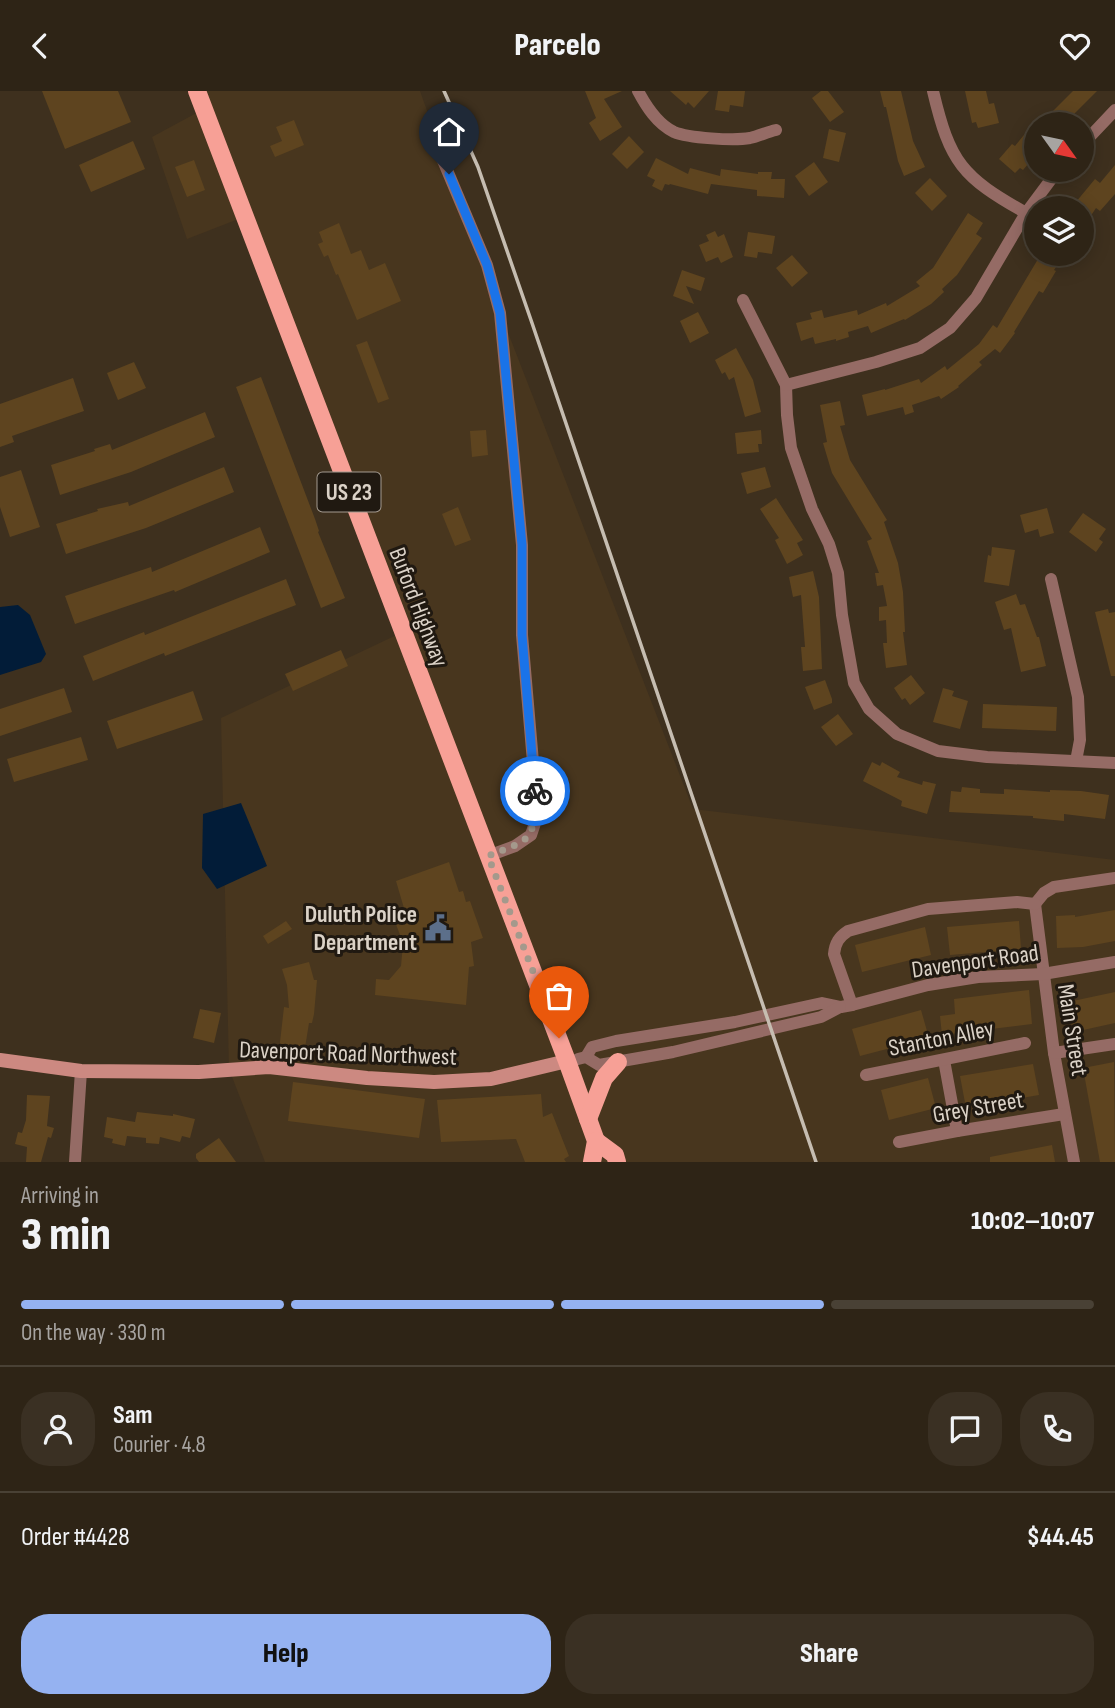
<!DOCTYPE html>
<html lang="en">
<head>
<meta charset="utf-8">
<style>
  :root { --surface:#2e2416; --page:#3a3023; --text:#f1f3f6; --muted:#a7a4a1; --line:#494135; --accent:#95b2f1 }
  body { margin:0; font-family:"Sofia Sans Condensed",sans-serif; background:var(--page); color:var(--text); height:100vh; display:flex; flex-direction:column; font-size:26px; white-space:nowrap }
  * { box-sizing:border-box; margin:0 }
  p { font-size:23px; color:var(--muted) }
  .icon { flex:none; width:38px; height:38px; fill:none; stroke:currentColor; stroke-width:2; stroke-linecap:round; stroke-linejoin:round }
  .map { position:relative; height:1071px; overflow:hidden }
  .drawer { display:flex; flex-direction:column; background:var(--surface); flex:1 }
  .drawer>* { flex:none }
  .needle { width:46px; rotate:123deg }
  .tools { position:absolute; left:1024px; top:21px; display:grid; gap:14px }
  .tools a { display:grid; place-items:center; width:70px; height:70px; border-radius:50%; background:var(--surface); box-shadow:0 4px 18px #0003,0 0 0 2px var(--line); font-size:35px }
  .pin { position:absolute; display:grid; place-items:center; width:60px; height:60px; color:#fff; margin:-72px -30px; border-radius:50% 50% 50% 0; rotate:-45deg; box-shadow:0 0 7px #0007 }
  .pin .icon { rotate:45deg }
  .courier { position:absolute; display:grid; place-items:center; width:70px; height:70px; margin:-35px; border:5px solid #1a73e8; border-radius:50%; background:#fff; color:#222; box-shadow:0 2px 9px #0007 }
  .headline em { font-style:normal; font-weight:800 }
  .headline div { display:flex; flex-direction:column-reverse }
  .headline { display:flex; align-items:center; justify-content:space-between; height:119px; padding:0 21px }
  h1 { font-size:46px; font-weight:800; line-height:52px }
  .bar { display:grid; grid-template-columns:repeat(4,1fr); gap:10px 7px; align-content:center; height:84px; padding:0 21px }
  .bar i { height:9px; border-radius:5px; background:var(--line) }
  .bar .active { background:var(--accent) }
  .bar p { grid-column:span 4 }
  .line { display:flex; align-items:center; gap:18px; padding:0 21px; border-top:2px solid var(--line) }
  .line div { flex:1 }
  .round { display:grid; place-items:center; flex:none; width:74px; height:74px; border-radius:28px; background:var(--page) }
  .cta { display:flex; gap:14px; margin-top:auto; padding:14px 21px }
  .cta a { flex:1; height:80px; border-radius:28px; background:var(--accent); color:#111; font-size:28px; font-weight:800; line-height:80px; text-align:center }
  .cta a+a { background:var(--page); color:var(--text) }
  header { display:flex; justify-content:space-between; align-items:center; height:91px; padding:0 21px; background:var(--surface); font-size:32px; font-weight:800 }
  .map>svg:first-child { display:block }
</style>
</head>
<body>
<header><svg class="icon" aria-label="back" viewBox="0 0 24 24"><path d="M15 5l-7 7 7 7"/></svg>Parcelo<svg class="icon" aria-label="heart" viewBox="0 0 24 24"><path d="M12 20l-8-8c-3-5 5-10 8-4 3-6 11-1 8 4z"/></svg></header>
<div class="map">
<svg width="1115" height="1071" viewBox="0 0 1115 1071">
  <rect width="100%" height="100%" fill="#3e301e"/>
  <path fill="#48361e" d="M195,0H420L483,177L693,718L1115,769V1071H265L229,978L221,627L405,540L241,127L187,148L152,46L202,19Z"/>
  <g fill="#021c38">
    <path d="M18,514L30,524L46,563L41,571L0,584V516Z"/>
    <path d="M241,712L267,775L217,798L202,777L203,723Z"/>
  </g>
  <g fill="#5e441f">
    <path d="M42,0H118L131,31L65,58Z"/>
    <path d="M585,0H622L604,8L622,36L600,50L589,32L596,27Z"/>
    <path d="M670,0H709L694,17L688,11L686,14Z"/>
    <path d="M718,0H745L743,16L730,14L729,21L715,19Z"/>
    <path d="M821,0H828L844,21L830,31L812,7Z"/>
    <path d="M880,0H901L913,50L925,76L904,85L898,70L886,16H884Z"/>
    <path d="M965,0H986L989,13L994,12L999,32L978,37L976,31L972,32Z"/>
    <path d="M1073,0H1097L1064,33H1040Z"/>
    <path d="M294,29L304,54L275,66L270,55L282,50L276,36Z"/>
    <path d="M1036,29V64L1023,79L1020,77L1015,82L999,68L1012,53L1015,55Z"/>
    <path d="M829,38L846,42L839,71L823,67Z"/>
    <path d="M629,45L644,61L627,78L612,63Z"/>
    <path d="M133,50L145,78L91,101L79,74Z"/>
    <path d="M656,67L688,83L690,77L720,85L721,78L758,83V81H772L771,88H785L784,107L757,105V99L711,93L708,103L670,93L669,94L665,93L662,100L652,95L655,89L647,85Z"/>
    <path d="M194,69L205,99L187,106L175,76Z"/>
    <path d="M814,71L828,91L809,105L795,85Z"/>
    <path d="M1115,74V103L1100,120L1096,117L1082,138V117H1071L1095,88L1100,92Z"/>
    <path d="M930,87L947,105L932,120L915,102Z"/>
    <path d="M968,122L983,132L976,143L982,147L957,184L942,198L944,201L931,213L905,229L904,228L871,242L868,235L848,241L849,246L836,250V248L815,253L813,246L801,250L796,232L812,228L810,222L822,219L824,227L857,219L858,224L886,212L887,215L920,195L916,191L933,177Z"/>
    <path d="M339,132L351,163L361,159L369,179L385,172L401,210L357,229L338,183L336,184L328,164L324,166L318,153L323,151L319,141Z"/>
    <path d="M715,140L718,146L724,143L733,166L721,172L718,166L706,171L699,154L709,150L706,144Z"/>
    <path d="M748,141L775,145L772,163L758,161L757,167L744,165Z"/>
    <path d="M1041,163H1065L1054,179L1056,180L1043,202L1039,200L1014,241L1015,242L1000,262L995,258L979,271L982,274L958,295L959,296L941,308L939,305L912,314L914,321L905,324L903,316L867,325L862,304L885,298V299L919,288L921,292L945,275L947,279L979,253L993,234L997,237Z"/>
    <path d="M792,164L808,182L792,196L776,177Z"/>
    <path d="M682,179L705,187L701,200L686,195L694,213L673,205Z"/>
    <path d="M698,221L709,242L690,252L680,230Z"/>
    <path d="M367,250L389,308L378,312L356,254Z"/>
    <path d="M736,257L753,289L761,321L745,326L734,286L729,289L725,281L722,283L715,269Z"/>
    <path d="M134,271L146,297L118,309L107,282Z"/>
    <path d="M261,286L315,428L319,440L318,441L345,507L321,517L236,296Z"/>
    <path d="M73,287L84,320L12,345L14,351L0,356V313Z"/>
    <path d="M840,310L845,334L840,335L850,369L887,429L884,431L898,472L903,501L905,541H903L907,574L886,577L883,552H887L886,529L879,530V516L887,515L883,494L877,495L875,482H879L867,450L872,448L832,382L823,352L827,351L820,314Z"/>
    <path d="M205,321L215,346L131,381L60,404L51,374L95,360L94,358L110,353L112,359Z"/>
    <path d="M486,339L488,364L472,366L470,340Z"/>
    <path d="M761,339L762,353H758L759,361L737,363L735,342Z"/>
    <path d="M224,376L234,401L146,437L66,463L56,433L98,420L97,418L128,411L129,415Z"/>
    <path d="M765,376L771,396L747,403L741,382Z"/>
    <path d="M21,379L40,436L10,446L0,416V386Z"/>
    <path d="M776,407L803,449L797,452L803,464L787,473L775,449L779,447L760,418Z"/>
    <path d="M458,416L471,449L455,455L442,423Z"/>
    <path d="M1047,417L1054,442L1040,446L1038,438L1025,442L1020,424Z"/>
    <path d="M1083,422L1106,438L1099,448L1103,451L1096,461L1069,441Z"/>
    <path d="M260,436L270,461L175,501L174,499L75,533L65,505L151,476L152,481Z"/>
    <path d="M992,456L1015,459L1009,495L984,491L988,464L991,465Z"/>
    <path d="M813,480L819,506L822,578L803,580L801,556H805L801,504L793,506L789,486Z"/>
    <path d="M286,488L296,514L165,565L164,562L93,590L83,565L144,541L145,544Z"/>
    <path d="M1016,503L1020,514L1025,513L1037,546H1039L1046,575L1021,581L1011,537L1004,539L995,511Z"/>
    <path d="M1108,518L1109,522L1115,521V585H1111L1095,521Z"/>
    <path d="M341,559L348,575L293,600L285,583Z"/>
    <path d="M911,584L925,602L910,614L905,607L902,609L894,597Z"/>
    <path d="M825,589L832,608V612L814,619L805,596Z"/>
    <path d="M64,597L72,621L0,645V618Z"/>
    <path d="M943,597L954,600L952,605L968,610L960,638L933,631Z"/>
    <path d="M193,600L203,629L117,658L107,630Z"/>
    <path d="M983,613L1057,616L1056,640L982,637Z"/>
    <path d="M838,623L853,643L836,655L821,636Z"/>
    <path d="M81,646L88,669L14,691L7,668Z"/>
    <path d="M872,671L880,675L882,671L900,681L897,686L922,694L923,690L936,693L927,723L901,715L902,710L863,690Z"/>
    <path d="M962,696L980,698V702L1004,703V698L1050,701V699L1081,700L1109,704L1105,728L1064,723V730L1033,727V725L949,721L951,700L961,701Z"/>
    <path d="M449,771L459,801L463,800L466,811L470,810L483,847L471,851L474,875L469,876L466,914L375,904L376,888L389,889L401,875L403,852L394,828L406,824L396,790Z"/>
    <path d="M1115,819V850L1083,856L1057,857L1056,825L1075,824V826Z"/>
    <path d="M286,830L292,838L268,853L263,845Z"/>
    <path d="M1019,830L1021,858L950,864L947,836Z"/>
    <path d="M925,836L931,864L862,881L855,854Z"/>
    <path d="M309,871L314,889H317L314,923L312,932H309L304,963L279,960L284,916L289,917L287,894L282,878Z"/>
    <path d="M1029,899L1032,933L942,944L940,925L955,923L954,908Z"/>
    <path d="M1115,901V932L1074,941L1068,911Z"/>
    <path d="M200,918L221,922L214,952L193,947Z"/>
    <path d="M921,919L929,947L860,965L852,938Z"/>
    <path d="M1114,971L1115,1071H1100L1083,977Z"/>
    <path d="M1033,973L1039,1004L966,1017L960,985Z"/>
    <path d="M928,987L936,1017L889,1029L881,999Z"/>
    <path d="M293,991L425,1008L419,1047L288,1030Z"/>
    <path d="M541,1003L543,1026L552,1022L569,1065L564,1068L566,1071H525L516,1048L441,1051L437,1009Z"/>
    <path d="M27,1004L50,1005L47,1035L54,1037L51,1047L48,1046L41,1071H26L27,1056L15,1053L18,1041L22,1042L26,1029Z"/>
    <path d="M137,1021L173,1025V1023L195,1028L190,1047L182,1045L180,1051L160,1046L159,1053L146,1052V1047L127,1045L125,1055L112,1052L113,1048L104,1046L107,1026L135,1031Z"/>
    <path d="M219,1047L236,1071H199L196,1067V1063Z"/>
    <path d="M1052,1054L1055,1071H990V1066Z"/>
  </g>
  <g fill="none" stroke-linecap="round" stroke-linejoin="round">
    <g stroke="#956b65" stroke-width="12">
      <path d="M638,0C646,15 657,33 674,41C688,47 734,50 750,47C759,45 767,41 776,39"/>
      <path d="M933,0C950,72 962,86 1026,122"/>
      <path d="M1082,54L1115,19"/>
      <path d="M439,60L487,174L500,222L522,454V544L535,694V732L531,744L515,755L488,765"/>
      <path d="M743,209L786,294L787,324L791,357L812,418L829,453L838,482L842,524L854,592L869,618L897,643L938,660L987,666L1115,672"/>
      <path d="M786,294L876,271L920,257L950,237L976,207L1026,122L1058,79"/>
      <path d="M1051,488L1078,606L1080,649L1076,670"/>
      <path d="M1035,813L1054,962L1074,1071"/>
      <path d="M1035,813L1044,802L1054,796L1115,787"/>
      <path d="M852,914L834,863C835,852 839,846 848,840L928,818L1017,811L1035,813"/>
      <path d="M1054,962L1115,953"/>
      <path d="M586,966L592,956L616,950L735,931L822,912L841,916L852,914L928,894L978,886L1043,883L1115,871"/>
      <path d="M578,968L586,966L599,974L673,961L821,926L840,916"/>
      <path d="M944,969L957,1040"/>
      <path d="M866,984L1025,952"/>
      <path d="M899,1051L957,1040L1064,1023"/>
      <path d="M75,1071L81,980"/>
    </g>
    <path stroke="#cc8981" stroke-width="14" d="M0,969L81,980L199,981L269,976L367,987L434,991L491,988L567,970"/>
    <g stroke="#f7a096" stroke-width="18">
      <path d="M197,0L567,970L596,1050L592,1071"/>
      <path d="M588,1028L604,987L618,971"/>
      <path d="M596,1050L615,1064L617,1071"/>
    </g>
    <path stroke="#c6bdb1" stroke-width="3.5" d="M444,0L478,76L532,232L816,1071"/>
  </g>
  <g fill="none" stroke-linecap="round" stroke-linejoin="round">
    <path stroke="#a4998c" stroke-width="7" stroke-dasharray="0 12.6" d="M535,700C534,750 534,747 488,765L559,947"/>
    <path stroke="#1a73e8" stroke-width="9" d="M449,83L487,174L500,222L522,454V544L535,700"/>
  </g>
  <defs>
    <g id="civic-bare" transform="scale(2.1)"><path d="M-.6-6.5H3V-4.5H.6V-3L4-1V1h2V6H-6V1h2V-1L-.6-3ZM-1.2 2.5V6h2.4V2.5Z" fill="#5c6f8a" stroke="#201911" stroke-width="2.5" paint-order="stroke"/></g>
  </defs>
  <g fill-rule="evenodd">
    <use href="#civic-bare" x="438" y="837"/>
  </g>
  <g text-anchor="middle" stroke-width="6" stroke-linejoin="round" paint-order="stroke">
    <rect fill="#201911" stroke="#a39a90" stroke-width="2" x="317.5" y="381.5" width="63" height="39" rx="5"/>
    <g font-size="23" font-weight="bold" fill="#dbd2c7">
      <text x="349" y="409">US 23</text>
    </g>
    <g font-size="24" fill="#dbd2c7" stroke="#201911">
      <text transform="translate(419 516) rotate(69)" y="8">Buford Highway</text>
      <text transform="translate(975 870) rotate(-8)" y="8">Davenport Road</text>
      <text transform="translate(1073 939) rotate(81)" y="8">Main Street</text>
      <text transform="translate(941 947) rotate(-11)" y="8">Stanton Alley</text>
      <text transform="translate(348 962) rotate(2)" y="8">Davenport Road Northwest</text>
      <text transform="translate(978 1016) rotate(-10)" y="8">Grey Street</text>
    </g>
    <g font-size="24" font-weight="bold" fill="#dbd2c7" stroke="#201911" text-anchor="end">
      <text x="417" y="831">Duluth Police<tspan x="417" dy="28">Department</tspan></text>
    </g>
  </g>
</svg>
<div class="tools">
<a><svg class="needle" viewBox="-14 -14 28 28"><path d="M0-13l5 13h-10z" fill="#e53935"/><path d="M0 13l5-13h-10z" fill="#a7a4a1"/></svg></a>
<a><svg class="icon" aria-label="layers" viewBox="0 0 24 24"><path d="M12 4l9 5-9 5-9-5zM3 14l9 5 9-5"/></svg></a>
</div>
<div class="pin" style="left:559px;top:947px;background:#ea580c"><svg class="icon" aria-label="bag" viewBox="0 0 24 24"><path d="M5 8h14l-1 12H6zM9 8a3 3 0 0 1 6 0"/></svg></div>
<div class="pin" style="left:449px;top:83px;background:#1f2937"><svg class="icon" aria-label="home" viewBox="0 0 24 24"><path d="M3 11l9-7 9 7M6 9v11h12V9"/></svg></div>
<div class="courier" style="left:535px;top:700px"><svg class="icon" aria-label="bike" viewBox="0 0 24 24"><circle cx="6" cy="16" r="4"/><circle cx="18" cy="16" r="4"/><path d="M6 16l4-8h5l3 8M10 8l3 8H6M13 5h3"/></svg></div>
</div>
<section class="drawer">
<div class="headline"><div><h1>3 min</h1><p>Arriving in</p></div><em>10:02–10:07</em></div>
<div class="bar"><i class="active"></i><i class="active"></i><i class="active"></i><i></i><p>On the way · 330 m</p></div>
<div class="line" style="height:126px"><a class="round"><svg class="icon" aria-label="person" viewBox="0 0 24 24"><circle cx="12" cy="8" r="4"/><path d="M4 21q1-7 8-7t8 7"/></svg></a><div><b>Sam</b><p>Courier · 4.8</p></div><a class="round"><svg class="icon" aria-label="chat" viewBox="0 0 24 24"><path d="M4 5h16v11H9l-5 4z"/></svg></a><a class="round"><svg class="icon" aria-label="phone" viewBox="0 0 24 24"><path d="M5 4h4l2 5-3 2q2 4 5 5l2-3 5 2v4C11 20 4 13 5 4z"/></svg></a></div>
<div class="line" style="height:91px"><div>Order #4428</div><b>$44.45</b></div>
<div class="cta"><a>Help</a><a>Share</a></div>
</section>
</body>
</html>
